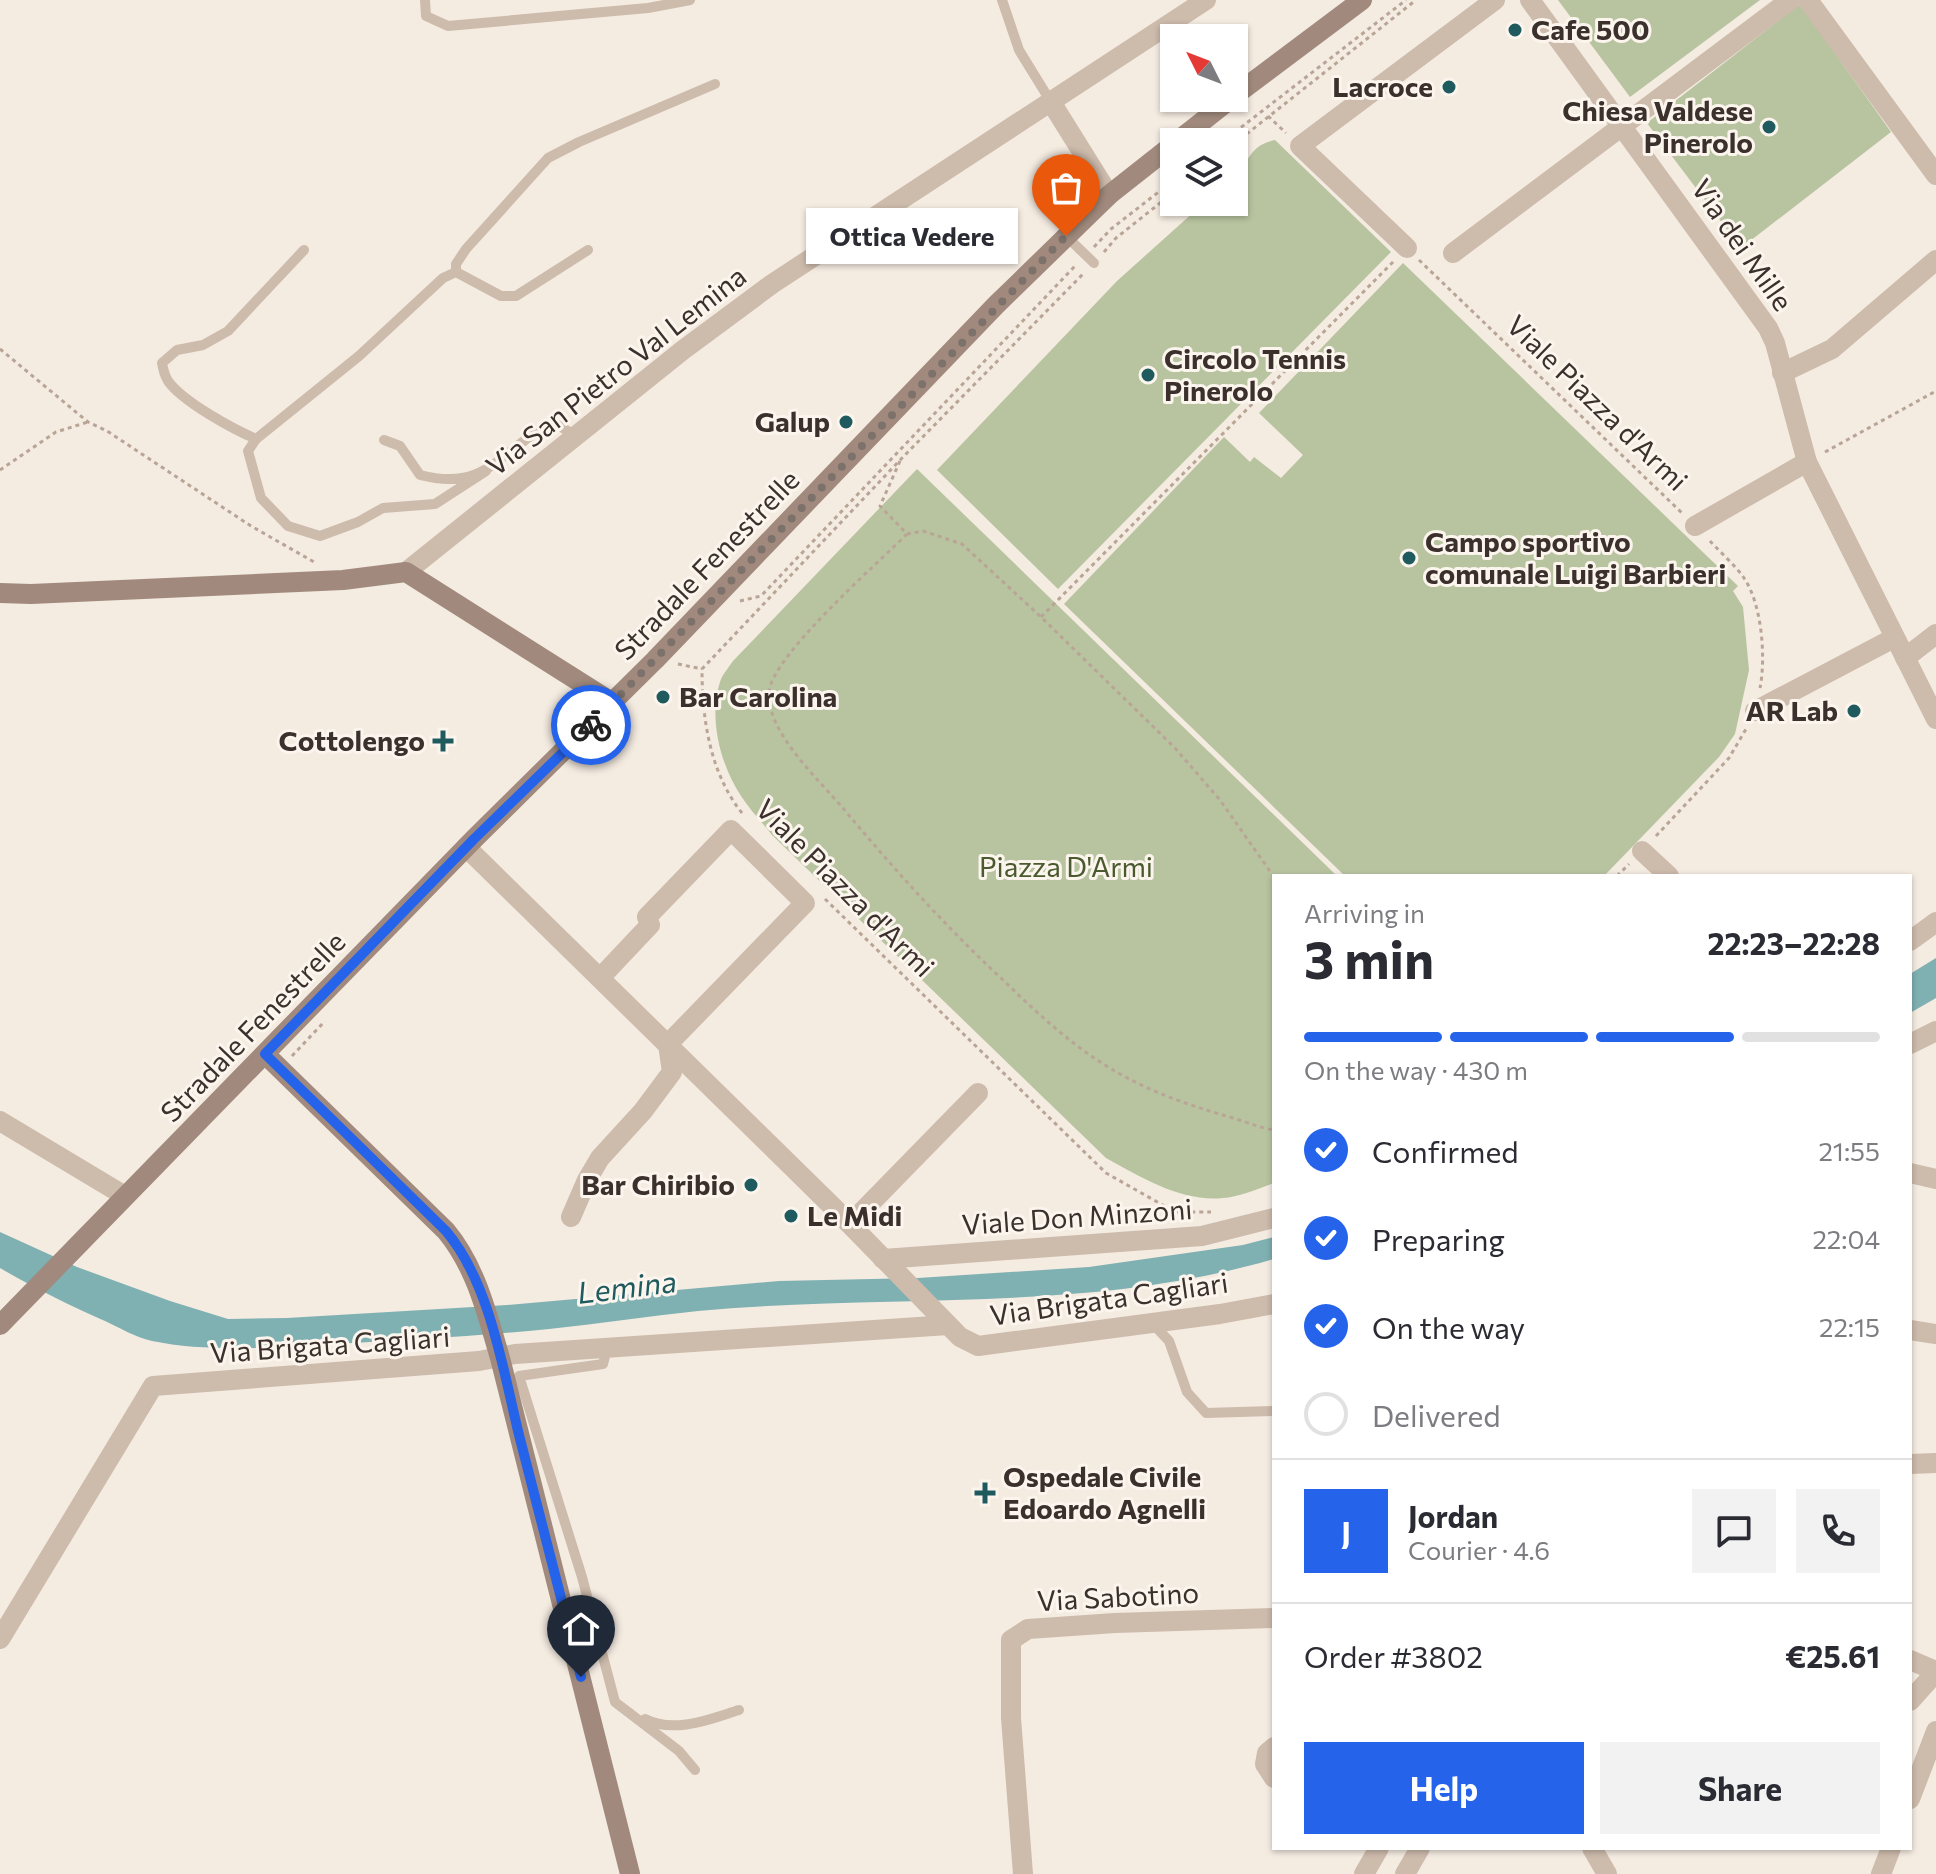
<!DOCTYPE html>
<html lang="en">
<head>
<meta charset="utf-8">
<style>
  :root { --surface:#fff; --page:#f2f2f3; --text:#2b2b33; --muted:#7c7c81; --line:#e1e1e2; --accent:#2563eb }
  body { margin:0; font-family:Commissioner,sans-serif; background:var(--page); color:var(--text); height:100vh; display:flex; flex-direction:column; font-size:30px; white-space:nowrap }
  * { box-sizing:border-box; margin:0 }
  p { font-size:26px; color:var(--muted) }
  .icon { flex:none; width:44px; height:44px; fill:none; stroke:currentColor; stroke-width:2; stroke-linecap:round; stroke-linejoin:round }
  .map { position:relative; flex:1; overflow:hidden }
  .drawer { position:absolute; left:1272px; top:874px; width:640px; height:976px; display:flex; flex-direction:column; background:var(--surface); border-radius:0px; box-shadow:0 2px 6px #0004 }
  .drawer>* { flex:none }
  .needle { width:52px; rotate:312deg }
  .buttons { position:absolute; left:1160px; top:24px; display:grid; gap:16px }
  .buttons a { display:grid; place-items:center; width:88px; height:88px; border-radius:0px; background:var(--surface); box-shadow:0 2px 6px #0004; font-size:40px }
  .pin { position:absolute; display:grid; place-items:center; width:68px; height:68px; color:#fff; margin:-82px -34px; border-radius:50% 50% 50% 0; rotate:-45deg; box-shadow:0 0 8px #0007 }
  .pin .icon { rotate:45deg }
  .courier { position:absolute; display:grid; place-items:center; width:80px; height:80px; margin:-40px; border:6px solid #2563eb; border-radius:50%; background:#fff; color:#222; box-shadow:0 2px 10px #0007 }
  .bubble { position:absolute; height:56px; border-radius:0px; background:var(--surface); box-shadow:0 2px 6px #0004; font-size:26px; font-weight:700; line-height:56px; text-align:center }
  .headline em { font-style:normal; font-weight:700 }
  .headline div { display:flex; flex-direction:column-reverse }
  .headline { display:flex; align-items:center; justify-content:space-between; height:136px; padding:0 32px }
  h1 { font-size:52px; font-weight:700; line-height:60px }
  .bar { display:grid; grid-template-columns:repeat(4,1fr); gap:12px 8px; align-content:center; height:96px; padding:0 32px }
  .bar i { height:10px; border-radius:6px; background:var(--line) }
  .bar .active { background:var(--accent) }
  .bar p { grid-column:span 4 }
  .line { display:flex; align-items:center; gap:20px; padding:0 32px; border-top:2px solid var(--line) }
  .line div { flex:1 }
  .round { display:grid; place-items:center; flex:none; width:84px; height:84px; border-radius:0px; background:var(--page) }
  ol { padding:0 32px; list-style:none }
  li { display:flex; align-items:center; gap:24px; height:88px }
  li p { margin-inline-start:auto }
  li .icon { padding:8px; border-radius:50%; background:var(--accent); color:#fff; stroke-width:4 }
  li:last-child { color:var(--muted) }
  li i { width:44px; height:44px; border:4px solid var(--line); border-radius:50% }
  .button { display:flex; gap:16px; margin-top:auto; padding:16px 32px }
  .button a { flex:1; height:92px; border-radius:0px; background:var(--accent); color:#fff; font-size:32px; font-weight:700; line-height:92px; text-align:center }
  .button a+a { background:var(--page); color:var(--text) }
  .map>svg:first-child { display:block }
</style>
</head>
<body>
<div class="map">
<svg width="1936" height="1874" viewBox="0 0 1936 1874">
  <rect width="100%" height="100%" fill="#f4ebe1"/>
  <g fill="#b8c4a0">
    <path d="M1558,0H1760L1630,97Z"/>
    <path d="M1800,4L1891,132L1741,248L1647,123Z"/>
    <path d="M1275,140L1391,252L1058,589L937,470L1117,281L1205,202H1234V176C1252,160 1248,146 1275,140Z"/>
    <path d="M1403,263L1738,586L1733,591L1743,607L1749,670L1735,734L1719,757L1604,876H1345L1064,604L1224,437L1250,462L1254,457L1281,478L1303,455L1259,413Z"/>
    <path d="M917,469L1337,876H1274V1183C1260,1188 1246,1194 1231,1197C1186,1205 1144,1179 1106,1158L772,835C762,822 750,810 741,796C721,766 708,718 720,682C722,675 729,667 733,661Z"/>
  </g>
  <g fill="#7fb0b2">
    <path d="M1936,958V998L1910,1013V974Z"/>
    <path d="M0,1232L77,1267L170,1301L228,1319L287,1318L507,1305L779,1281L918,1278L1089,1267L1243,1245L1274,1237V1259C1087,1314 890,1293 698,1311C648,1316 599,1324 549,1329C478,1336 406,1340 335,1344C276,1347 211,1353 152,1341C135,1337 120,1328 105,1321C67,1304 36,1289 0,1268Z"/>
  </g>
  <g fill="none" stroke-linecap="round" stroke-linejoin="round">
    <g stroke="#b9a596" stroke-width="3" stroke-dasharray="4 4" stroke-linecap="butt">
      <path d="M1268,116L1286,133"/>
      <path d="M1222,142L1406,0"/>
      <path d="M1234,144L1416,0"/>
      <path d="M1094,247L1111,229L1174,180"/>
      <path d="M1104,252L1116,238L1174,192"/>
      <path d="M1419,260L1682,513"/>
      <path d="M0,349L88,422L107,431L251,526L314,562"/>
      <path d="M1825,452L1936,391"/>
      <path d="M900,461L880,506L907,534L923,531L962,544L1041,617L1175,748L1220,800L1274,877"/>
      <path d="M0,470L56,432L88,422"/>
      <path d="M907,534C877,564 772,656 769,692C766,731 818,779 842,807C893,868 945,926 1003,980C1035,1011 1068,1042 1105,1065C1146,1091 1188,1105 1233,1118C1247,1122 1260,1128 1274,1130"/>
      <path d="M1710,541C1721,553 1735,565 1744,578C1762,604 1766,658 1760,688"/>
      <path d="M740,601L761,596L1075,266"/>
      <path d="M1041,617L1394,261"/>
      <path d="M678,664L702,669"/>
      <path d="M742,813C710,773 702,719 702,669L902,458L1085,272"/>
      <path d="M1656,836L1729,758L1746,729"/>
      <path d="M1617,876L1629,864"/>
      <path d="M825,899L1106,1173L1175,1212H1211"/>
      <path d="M292,1056L325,1021"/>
    </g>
    <g stroke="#cdbbac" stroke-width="10">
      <path d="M425,0L426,16L448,26L648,8L690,0"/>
      <path d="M1002,0L1019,50L1051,102"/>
      <path d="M1066,236L1094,263"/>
      <path d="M456,272V264L466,249L548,158L579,142L715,84"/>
      <path d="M256,439C233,429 183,402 168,381C165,376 163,369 162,363L177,350L203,345L228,331L304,250"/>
      <path d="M384,440L400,446L420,475C467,487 484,473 520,444C533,434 542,427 558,425L576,436"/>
      <path d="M486,471L435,504L383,508L358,522L320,536L288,526L261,498L248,451L256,439L359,356L443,278L456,272L501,296H516L588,250"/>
      <path d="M1153,1324L1169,1341L1187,1392L1206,1413L1274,1411"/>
      <path d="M607,1349L603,1364L519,1376L582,1577L615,1702L679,1751L695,1770"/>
      <path d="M645,1719C674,1734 710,1719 739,1710"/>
    </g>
    <g stroke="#cdbbac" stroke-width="20">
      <path d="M1530,0L1768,328L1775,343L1807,462L1936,719"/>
      <path d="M1808,0L1936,175"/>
      <path d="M1051,102L1109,195"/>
      <path d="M1407,248L1300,146L1495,0"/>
      <path d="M1453,253L1790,0"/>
      <path d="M1782,373L1832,349L1936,260"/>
      <path d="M1695,526L1807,462"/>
      <path d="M406,572L683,350L772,284L1206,0"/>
      <path d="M1905,658L1936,634"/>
      <path d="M1755,711L1894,638"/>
      <path d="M466,847L833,1207L960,1337L978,1346L1220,1314L1274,1304"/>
      <path d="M1642,851L1669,876"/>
      <path d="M1910,941L1936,922"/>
      <path d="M1910,1044L1936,1031"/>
      <path d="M0,1121L125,1196"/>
      <path d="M1910,1173L1936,1179"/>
      <path d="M571,1217L587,1180L600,1158L643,1111L672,1072L668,1044L805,903L731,830L647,917L650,925L600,978"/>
      <path d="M850,1224L978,1093"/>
      <path d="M883,1259L1202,1236L1274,1218"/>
      <path d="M1910,1330L1936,1334"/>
      <path d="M1910,1464L1936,1463"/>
      <path d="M0,1639L153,1386L479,1361L515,1354L948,1325"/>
      <path d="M1910,1660L1936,1671"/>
      <path d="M1910,1701L1936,1672"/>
      <path d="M1274,1747L1267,1753L1265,1764L1274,1778"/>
      <path d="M1910,1799L1936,1731"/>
      <path d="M1592,1848L1607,1874"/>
      <path d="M1023,1874L1011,1718V1640L1028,1629L1115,1623L1274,1618"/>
      <path d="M1364,1874L1379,1848"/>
      <path d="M1405,1874L1420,1848"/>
      <path d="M1881,1874L1891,1848"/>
    </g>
    <g stroke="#a18a7d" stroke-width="20">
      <path d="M1234,96L1362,0"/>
      <path d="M0,593L31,594L343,580L406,572L613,703"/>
      <path d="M265,1054L446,1231C476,1267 487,1314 500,1358L630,1874"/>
      <path d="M0,1325L474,839L655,660L996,305L1109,195L1232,98"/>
    </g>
  </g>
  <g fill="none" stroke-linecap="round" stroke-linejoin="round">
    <path stroke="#7c716b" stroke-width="8" stroke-dasharray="0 14.4" d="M591,725L1066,236"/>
    <path stroke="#2563eb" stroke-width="10" d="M581,1677C561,1596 540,1515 519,1435C503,1370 490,1283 446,1231L265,1054L474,839L591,725"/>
  </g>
  <g fill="#1f5a5e" stroke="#fbf5ee" stroke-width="3">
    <circle cx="1515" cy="30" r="8"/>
    <circle cx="1449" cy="87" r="8"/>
    <circle cx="1769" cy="127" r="8"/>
    <circle cx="1148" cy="375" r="8"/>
    <circle cx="846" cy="422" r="8"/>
    <circle cx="1409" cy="558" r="8"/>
    <circle cx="663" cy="697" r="8"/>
    <circle cx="1854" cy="711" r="8"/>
    <path d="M439 729h8v8h8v8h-8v8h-8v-8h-8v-8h8z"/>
    <circle cx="751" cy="1185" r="8"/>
    <circle cx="791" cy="1216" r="8"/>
    <path d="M981 1481h8v8h8v8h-8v8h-8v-8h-8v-8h8z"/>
  </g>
  <g text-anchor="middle" stroke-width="6" stroke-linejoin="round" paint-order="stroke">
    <g font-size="28" font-weight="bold" fill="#3b302b" stroke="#fbf5ee" text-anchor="start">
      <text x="1531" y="40">Cafe 500</text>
      <text x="1433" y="97" text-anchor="end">Lacroce</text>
      <text x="1753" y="121" text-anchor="end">Chiesa Valdese<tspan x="1753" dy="32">Pinerolo</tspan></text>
      <text x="1164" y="369">Circolo Tennis<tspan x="1164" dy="32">Pinerolo</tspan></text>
      <text x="830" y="432" text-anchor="end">Galup</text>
      <text x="1425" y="552">Campo sportivo<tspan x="1425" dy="32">comunale Luigi Barbieri</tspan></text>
      <text x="679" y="707">Bar Carolina</text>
      <text x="1838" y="721" text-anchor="end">AR Lab</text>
      <text x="425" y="751" text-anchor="end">Cottolengo</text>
      <text x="735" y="1195" text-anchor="end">Bar Chiribio</text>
      <text x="807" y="1226">Le Midi</text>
      <text x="1003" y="1487">Ospedale Civile<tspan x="1003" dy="32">Edoardo Agnelli</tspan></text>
    </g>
    <g font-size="28" fill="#3b302b" stroke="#fbf5ee">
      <text transform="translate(1742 245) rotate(55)" y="10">Via dei Mille</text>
      <text transform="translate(616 371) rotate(-38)" y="10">Via San Pietro Val Lemina</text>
      <text transform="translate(1597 403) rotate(44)" y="10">Viale Piazza d'Armi</text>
      <text transform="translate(707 565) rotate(-46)" y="10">Stradale Fenestrelle</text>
      <text transform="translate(845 888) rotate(45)" y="10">Viale Piazza d'Armi</text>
      <text transform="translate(253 1027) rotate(-46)" y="10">Stradale Fenestrelle</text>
      <text transform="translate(1077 1217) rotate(-4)" y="10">Viale Don Minzoni</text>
      <text transform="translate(1109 1299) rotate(-8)" y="10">Via Brigata Cagliari</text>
      <text transform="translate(330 1345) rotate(-4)" y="10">Via Brigata Cagliari</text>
      <text transform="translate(1118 1597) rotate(-3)" y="10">Via Sabotino</text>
    </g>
    <g font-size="28" fill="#4a5a2e" stroke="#fbf5ee">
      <text x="1066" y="877">Piazza D'Armi</text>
    </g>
    <g font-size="30" font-style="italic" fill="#1f5a5e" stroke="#fbf5ee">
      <text transform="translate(627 1288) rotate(-7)" y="10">Lemina</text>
    </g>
  </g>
</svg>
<div class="buttons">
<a><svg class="needle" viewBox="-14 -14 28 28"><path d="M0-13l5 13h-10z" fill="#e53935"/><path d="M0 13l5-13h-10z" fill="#7c7c81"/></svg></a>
<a><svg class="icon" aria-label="layers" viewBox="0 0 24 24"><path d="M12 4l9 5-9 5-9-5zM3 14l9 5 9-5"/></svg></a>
</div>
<div class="pin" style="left:1066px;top:236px;background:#ea580c"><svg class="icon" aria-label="bag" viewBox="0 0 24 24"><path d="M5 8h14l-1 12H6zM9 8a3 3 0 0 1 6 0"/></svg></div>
<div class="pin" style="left:581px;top:1677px;background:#1f2937"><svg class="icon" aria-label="home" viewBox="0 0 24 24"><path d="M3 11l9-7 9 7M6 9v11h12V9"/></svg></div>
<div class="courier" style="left:591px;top:725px"><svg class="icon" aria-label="bike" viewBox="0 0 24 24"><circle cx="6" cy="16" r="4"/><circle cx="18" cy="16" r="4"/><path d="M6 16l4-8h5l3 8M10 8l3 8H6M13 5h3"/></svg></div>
<div class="bubble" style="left:806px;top:208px;width:212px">Ottica Vedere</div>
<section class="drawer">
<div class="headline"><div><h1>3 min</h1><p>Arriving in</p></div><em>22:23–22:28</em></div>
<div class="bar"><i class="active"></i><i class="active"></i><i class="active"></i><i></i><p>On the way · 430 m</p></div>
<ol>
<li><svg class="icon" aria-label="check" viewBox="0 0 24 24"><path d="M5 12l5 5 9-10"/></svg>Confirmed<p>21:55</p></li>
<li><svg class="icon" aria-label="check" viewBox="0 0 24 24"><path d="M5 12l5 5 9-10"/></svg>Preparing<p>22:04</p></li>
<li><svg class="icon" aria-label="check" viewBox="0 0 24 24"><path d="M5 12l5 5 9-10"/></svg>On the way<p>22:15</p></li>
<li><i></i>Delivered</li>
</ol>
<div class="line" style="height:144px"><b class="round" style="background:var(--accent);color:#fff">J</b><div><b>Jordan</b><p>Courier · 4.6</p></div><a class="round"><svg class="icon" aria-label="chat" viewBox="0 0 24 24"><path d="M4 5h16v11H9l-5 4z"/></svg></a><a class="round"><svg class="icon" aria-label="phone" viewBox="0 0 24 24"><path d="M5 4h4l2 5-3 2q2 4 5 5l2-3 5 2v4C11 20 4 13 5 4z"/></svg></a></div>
<div class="line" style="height:104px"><div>Order #3802</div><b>€25.61</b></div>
<div class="button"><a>Help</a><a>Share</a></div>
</section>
</div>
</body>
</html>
